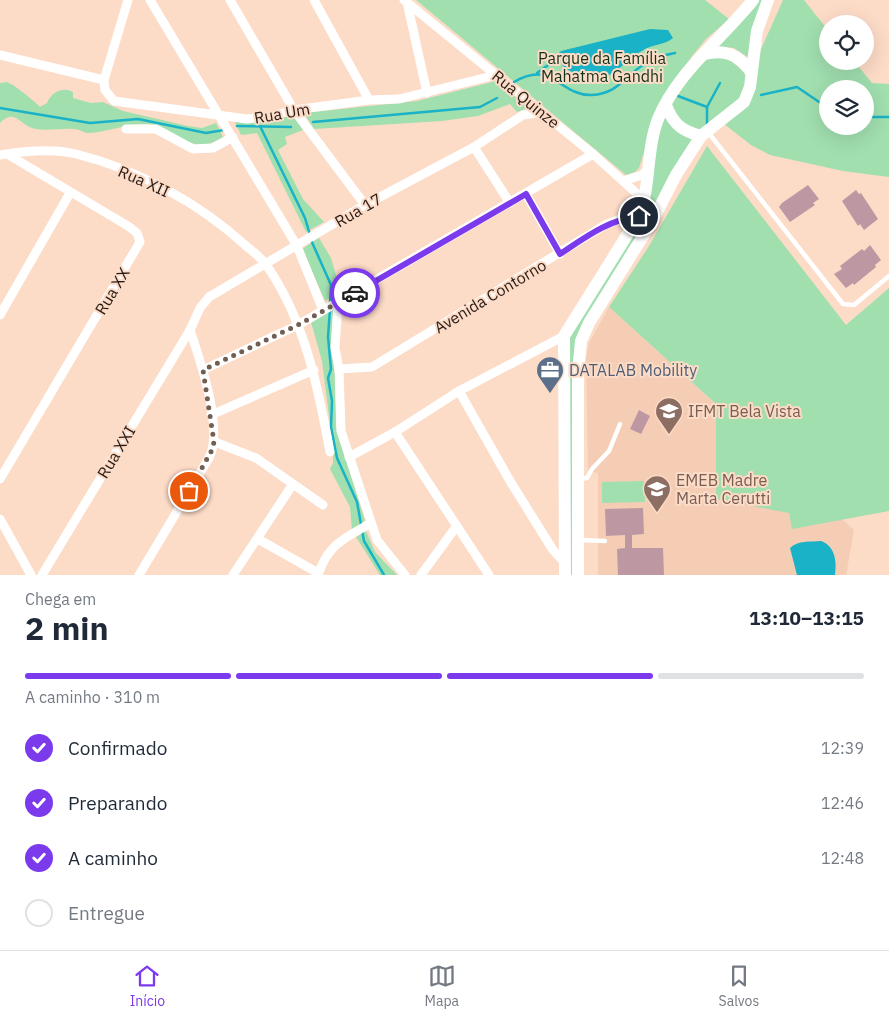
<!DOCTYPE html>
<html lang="pt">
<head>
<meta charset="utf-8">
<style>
  :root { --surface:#fff; --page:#f2f2f3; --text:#1f2937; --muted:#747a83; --line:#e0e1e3; --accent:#7c3aed }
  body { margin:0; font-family:"IBM Plex Sans",sans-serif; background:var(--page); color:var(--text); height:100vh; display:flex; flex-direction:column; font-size:19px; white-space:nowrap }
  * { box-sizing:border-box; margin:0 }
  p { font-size:16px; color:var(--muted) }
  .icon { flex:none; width:28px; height:28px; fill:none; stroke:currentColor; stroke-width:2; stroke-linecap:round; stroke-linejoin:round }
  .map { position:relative; height:575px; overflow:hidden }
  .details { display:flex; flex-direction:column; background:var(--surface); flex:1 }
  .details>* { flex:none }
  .tools { position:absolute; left:819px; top:15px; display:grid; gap:10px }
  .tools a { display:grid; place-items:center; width:55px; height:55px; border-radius:50%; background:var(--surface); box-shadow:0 5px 20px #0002; font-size:25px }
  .pin { position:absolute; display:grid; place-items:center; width:42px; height:42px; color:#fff; margin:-21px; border:2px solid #fff; border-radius:50%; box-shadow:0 1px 5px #0007 }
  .courier { position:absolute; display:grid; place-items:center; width:50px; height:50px; margin:-25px; border:4px solid #7c3aed; border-radius:50%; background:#fff; color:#222; box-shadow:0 1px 6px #0007 }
  .headline em { font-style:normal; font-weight:700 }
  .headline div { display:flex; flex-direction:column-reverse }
  .headline { display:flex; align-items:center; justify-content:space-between; height:85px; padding:0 25px }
  h1 { font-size:32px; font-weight:700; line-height:38px }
  .bar { display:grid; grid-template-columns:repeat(4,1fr); gap:8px 5px; align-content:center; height:60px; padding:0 25px }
  .bar i { height:6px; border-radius:4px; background:var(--line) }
  .bar .active { background:var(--accent) }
  .bar p { grid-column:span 4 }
  ol { padding:0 25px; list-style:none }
  li { display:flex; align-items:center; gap:15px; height:55px }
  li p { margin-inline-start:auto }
  li .icon { padding:5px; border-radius:50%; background:var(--accent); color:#fff; stroke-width:4 }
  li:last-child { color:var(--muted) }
  li i { width:28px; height:28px; border:2px solid var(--line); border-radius:50% }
  .menu { display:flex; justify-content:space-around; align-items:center; height:70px; border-top:1px solid var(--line); background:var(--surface); font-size:14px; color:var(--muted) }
  .menu a { display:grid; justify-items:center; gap:2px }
  .menu .active { color:var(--accent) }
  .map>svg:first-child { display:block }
</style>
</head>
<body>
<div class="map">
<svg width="889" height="575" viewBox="0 0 889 575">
  <rect width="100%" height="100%" fill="#fcdbc7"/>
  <path fill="#f4cdb4" d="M609,307L854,530L846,575H598V473L588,471L586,359L589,343Z"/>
  <g fill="#a1dfaf" fill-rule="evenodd">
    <path d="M416,0H705L729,19L706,39L692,56L658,107L639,168L635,172L626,175Z"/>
    <path d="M760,0H765L749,58L734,48L714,46Z"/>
    <path d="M783,0H804L827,29L828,61H854L872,83L889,84V177L843,171L770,155L751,145L724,124L747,104L758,56ZM828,89H865V126H828Z"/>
    <path d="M725,55L746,74L744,95L700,130L682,123L671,105L701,61Z"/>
    <path d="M496,81L532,107L517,112L510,104L478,116L442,121L314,129L304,113L417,101Z"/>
    <path d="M7,82C15,85 33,100 40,107L47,103C51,93 62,86 73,92V98L91,103L103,102L123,111L188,126L202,128L216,123L223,137C189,159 178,127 146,124C129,123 107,132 89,133C84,133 79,129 74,129C62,128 49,131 36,129C20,127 16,107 0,123V83Z"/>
    <path d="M665,112L695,138L641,235L581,331L576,575H569L570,337L637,229L659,125Z"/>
    <path d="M292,114L303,130L285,137L287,144L278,150L303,199L324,222L306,232L257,133L241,135L235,122L267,121Z"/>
    <path d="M707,146L846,325L889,288V511L792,529L789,513L716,499V404L609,307L649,246Z"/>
    <path d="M319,238L331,258L341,292L325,301L302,249Z"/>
    <path d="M334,307L332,355L335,375L336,428L365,521L352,531L350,507L330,469L333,463V448L322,361L311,322Z"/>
    <path d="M644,481L645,502L602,503V482Z"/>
    <path d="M366,531L375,552L397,575H380L356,537Z"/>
  </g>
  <g fill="#19b2c6">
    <path d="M650,29L668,30L673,38C665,45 654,44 645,49C618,64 608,91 574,73C565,68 559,65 558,54L561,51Z"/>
    <path d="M821,541C835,546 837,561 835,575H797L790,548C798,540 810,542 821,541Z"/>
  </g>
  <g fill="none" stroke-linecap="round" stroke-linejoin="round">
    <g stroke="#19b2c6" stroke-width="2.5">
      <path d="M537,73L558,58"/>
      <path d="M514,82C553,59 559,96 592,95C617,94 624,77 643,65C653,58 663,55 675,53"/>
      <path d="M761,95L797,87L828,108"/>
      <path d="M678,96L707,107V125"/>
      <path d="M707,107L720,83"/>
      <path d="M0,108L90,123L138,119L206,133L224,130"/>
      <path d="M865,117H889"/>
      <path d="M313,122L480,107L497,98"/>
      <path d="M237,126L291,127"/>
      <path d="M260,126L305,218L310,235"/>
      <path d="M311,240L331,285L330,303"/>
      <path d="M330,309L328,337L331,369L328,378L332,401L331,427L337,458L357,502L364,541L384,575"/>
    </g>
  </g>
  <g fill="#bd98a3">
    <path d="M808,185L819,199L813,203L815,205L790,222L779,207L782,203Z"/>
    <path d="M856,190L859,194L861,193L878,219L864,230L860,224L858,226L842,201Z"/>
    <path d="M870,245L881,260L875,265L876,267L854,285L853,283L846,288L834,274L842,269L840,266L862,249L864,251Z"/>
    <path d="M639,410L650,416L641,434L630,429Z"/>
    <path d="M643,508L644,534L632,535V548H663L664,575H618L617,549L625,548V535L606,536L605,509Z"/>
  </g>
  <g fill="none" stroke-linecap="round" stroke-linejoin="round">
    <g stroke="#fff" stroke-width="4.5">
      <path d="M708,132L843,304L854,305L889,276"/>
      <path d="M580,479L587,478L592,469L609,451L620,424"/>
      <path d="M580,540L605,541"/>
    </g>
    <g stroke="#fff" stroke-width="9">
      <path d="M128,0L104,80L105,90L114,101L247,119L267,117L294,110L369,100L399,99L496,75"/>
      <path d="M150,0L297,246L323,310"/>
      <path d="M230,0L294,110L365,205"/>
      <path d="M314,0L369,100"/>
      <path d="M404,0L593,154L645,201"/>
      <path d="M407,2L427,93"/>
      <path d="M0,55L104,80"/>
      <path d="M126,129H156L193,149L213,148L233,137"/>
      <path d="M474,147L510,203"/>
      <path d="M0,155C24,151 52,148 76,154C137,169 199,203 245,245C252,251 262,258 267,266C305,321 318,387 330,452"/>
      <path d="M623,181L642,175L648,169"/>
      <path d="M526,194L560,254"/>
      <path d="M338,303L335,348L339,369L341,431L377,540L405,575"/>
      <path d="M0,315L70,193"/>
      <path d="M339,369L372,367L605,225L623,218L639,216"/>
      <path d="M203,370L298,325L593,154"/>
      <path d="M459,391L510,481L553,550L565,563"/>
      <path d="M211,415L314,370"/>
      <path d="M395,432L489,575"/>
      <path d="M215,442L256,458L323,505"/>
      <path d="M349,457L395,432L459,391L564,336"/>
      <path d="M0,479L140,242L137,233L128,226L7,154"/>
      <path d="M0,519L31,575"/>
      <path d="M258,539L318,573"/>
      <path d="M42,575L190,330L200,308L209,297L365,205L474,147L523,115L542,112"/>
      <path d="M139,575L209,458C224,429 200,360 190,330"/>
      <path d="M233,575L293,484"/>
      <path d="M318,575C328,544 345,538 371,523"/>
      <path d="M421,575L456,527"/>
    </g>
    <g stroke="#fff" stroke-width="12">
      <path d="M704,54C725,49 738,54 751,72"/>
      <path d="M666,105C673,124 682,131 701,136"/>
      <path d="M565,575L564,336L639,216C651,185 646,150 658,119C677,72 722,39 753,0"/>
      <path d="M578,575V372L581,341L589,323L653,220L676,175L701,136L744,102L750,87L757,31L768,0"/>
    </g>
  </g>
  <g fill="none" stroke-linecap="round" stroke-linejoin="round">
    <path stroke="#725f53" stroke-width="5" stroke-dasharray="0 9" d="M189,491L212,450L214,442L203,370L298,325L355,293"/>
    <path stroke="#7c3aed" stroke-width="6" d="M355,293L526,194L560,254C586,237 608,220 639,216"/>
  </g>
  <defs>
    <g id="office-pin" transform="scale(1.4375)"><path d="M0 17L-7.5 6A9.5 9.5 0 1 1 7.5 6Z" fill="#5c6f8a" stroke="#fcdbc7"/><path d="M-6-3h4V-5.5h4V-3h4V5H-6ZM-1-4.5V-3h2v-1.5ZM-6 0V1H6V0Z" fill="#fff"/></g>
    <g id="university-pin" transform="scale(1.4375)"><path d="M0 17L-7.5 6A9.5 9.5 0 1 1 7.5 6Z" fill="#8d6e63" stroke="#fcdbc7"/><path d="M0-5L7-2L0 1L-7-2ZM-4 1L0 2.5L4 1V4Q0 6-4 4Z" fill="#fff"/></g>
    <g id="school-pin" transform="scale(1.4375)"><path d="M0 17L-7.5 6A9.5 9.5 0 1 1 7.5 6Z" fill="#8d6e63" stroke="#fcdbc7"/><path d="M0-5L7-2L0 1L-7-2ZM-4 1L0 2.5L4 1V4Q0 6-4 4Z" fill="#fff"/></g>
  </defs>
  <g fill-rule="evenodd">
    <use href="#office-pin" x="550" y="370"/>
    <use href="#university-pin" x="669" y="411"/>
    <use href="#school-pin" x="657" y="489"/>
  </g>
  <g text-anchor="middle" stroke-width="4" stroke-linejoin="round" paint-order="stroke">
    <g font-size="16" fill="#10321a" stroke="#fcdbc7">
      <text x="602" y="64">Parque da Família<tspan x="602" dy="18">Mahatma Gandhi</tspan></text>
    </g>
    <g font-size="16" fill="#281c15" stroke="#fcdbc7">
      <text transform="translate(526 99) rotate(39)" y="6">Rua Quinze</text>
      <text transform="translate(282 113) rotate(-10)" y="6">Rua Um</text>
      <text transform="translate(144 181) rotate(24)" y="6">Rua XII</text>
      <text transform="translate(358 210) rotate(-30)" y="6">Rua 17</text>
      <text transform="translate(112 291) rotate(-59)" y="6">Rua XX</text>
      <text transform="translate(490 296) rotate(-31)" y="6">Avenida Contorno</text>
      <text transform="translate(116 452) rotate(-59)" y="6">Rua XXI</text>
    </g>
    <g font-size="16" fill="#4e5e75" stroke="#fcdbc7" text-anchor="start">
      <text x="569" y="376">DATALAB Mobility</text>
    </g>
    <g font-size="16" fill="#785e54" stroke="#fcdbc7" text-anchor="start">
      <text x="688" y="417">IFMT Bela Vista</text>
      <text x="676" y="486">EMEB Madre<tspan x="676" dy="18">Marta Cerutti</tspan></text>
    </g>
  </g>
</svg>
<div class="tools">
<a><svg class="icon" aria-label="locate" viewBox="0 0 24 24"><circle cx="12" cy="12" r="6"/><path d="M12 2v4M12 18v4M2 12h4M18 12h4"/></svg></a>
<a><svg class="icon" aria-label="layers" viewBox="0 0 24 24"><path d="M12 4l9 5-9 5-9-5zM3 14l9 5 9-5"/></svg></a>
</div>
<div class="pin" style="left:189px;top:491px;background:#ea580c"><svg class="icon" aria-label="bag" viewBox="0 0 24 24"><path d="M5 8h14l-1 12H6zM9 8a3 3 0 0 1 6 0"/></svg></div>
<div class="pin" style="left:639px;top:216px;background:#1f2937"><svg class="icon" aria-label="home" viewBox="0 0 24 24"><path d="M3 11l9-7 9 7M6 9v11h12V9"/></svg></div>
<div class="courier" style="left:355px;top:293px"><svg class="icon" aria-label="car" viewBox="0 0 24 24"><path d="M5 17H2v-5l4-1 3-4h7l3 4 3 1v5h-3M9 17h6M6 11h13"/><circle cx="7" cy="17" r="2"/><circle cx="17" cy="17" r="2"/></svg></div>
</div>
<section class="details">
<div class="headline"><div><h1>2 min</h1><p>Chega em</p></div><em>13:10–13:15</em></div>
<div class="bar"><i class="active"></i><i class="active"></i><i class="active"></i><i></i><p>A caminho · 310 m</p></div>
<ol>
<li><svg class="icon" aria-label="check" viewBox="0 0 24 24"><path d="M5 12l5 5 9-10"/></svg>Confirmado<p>12:39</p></li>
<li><svg class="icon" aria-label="check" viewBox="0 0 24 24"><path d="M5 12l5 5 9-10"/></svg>Preparando<p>12:46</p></li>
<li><svg class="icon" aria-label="check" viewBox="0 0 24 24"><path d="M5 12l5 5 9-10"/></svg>A caminho<p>12:48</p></li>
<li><i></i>Entregue</li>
</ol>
</section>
<nav class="menu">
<a class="active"><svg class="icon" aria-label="home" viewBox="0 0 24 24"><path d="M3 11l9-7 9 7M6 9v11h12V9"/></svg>Início</a>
<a><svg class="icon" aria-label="map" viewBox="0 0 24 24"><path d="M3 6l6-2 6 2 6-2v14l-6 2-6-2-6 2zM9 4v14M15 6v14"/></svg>Mapa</a>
<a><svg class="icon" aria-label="saved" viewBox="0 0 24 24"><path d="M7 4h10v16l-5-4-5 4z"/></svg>Salvos</a>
</nav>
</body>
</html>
